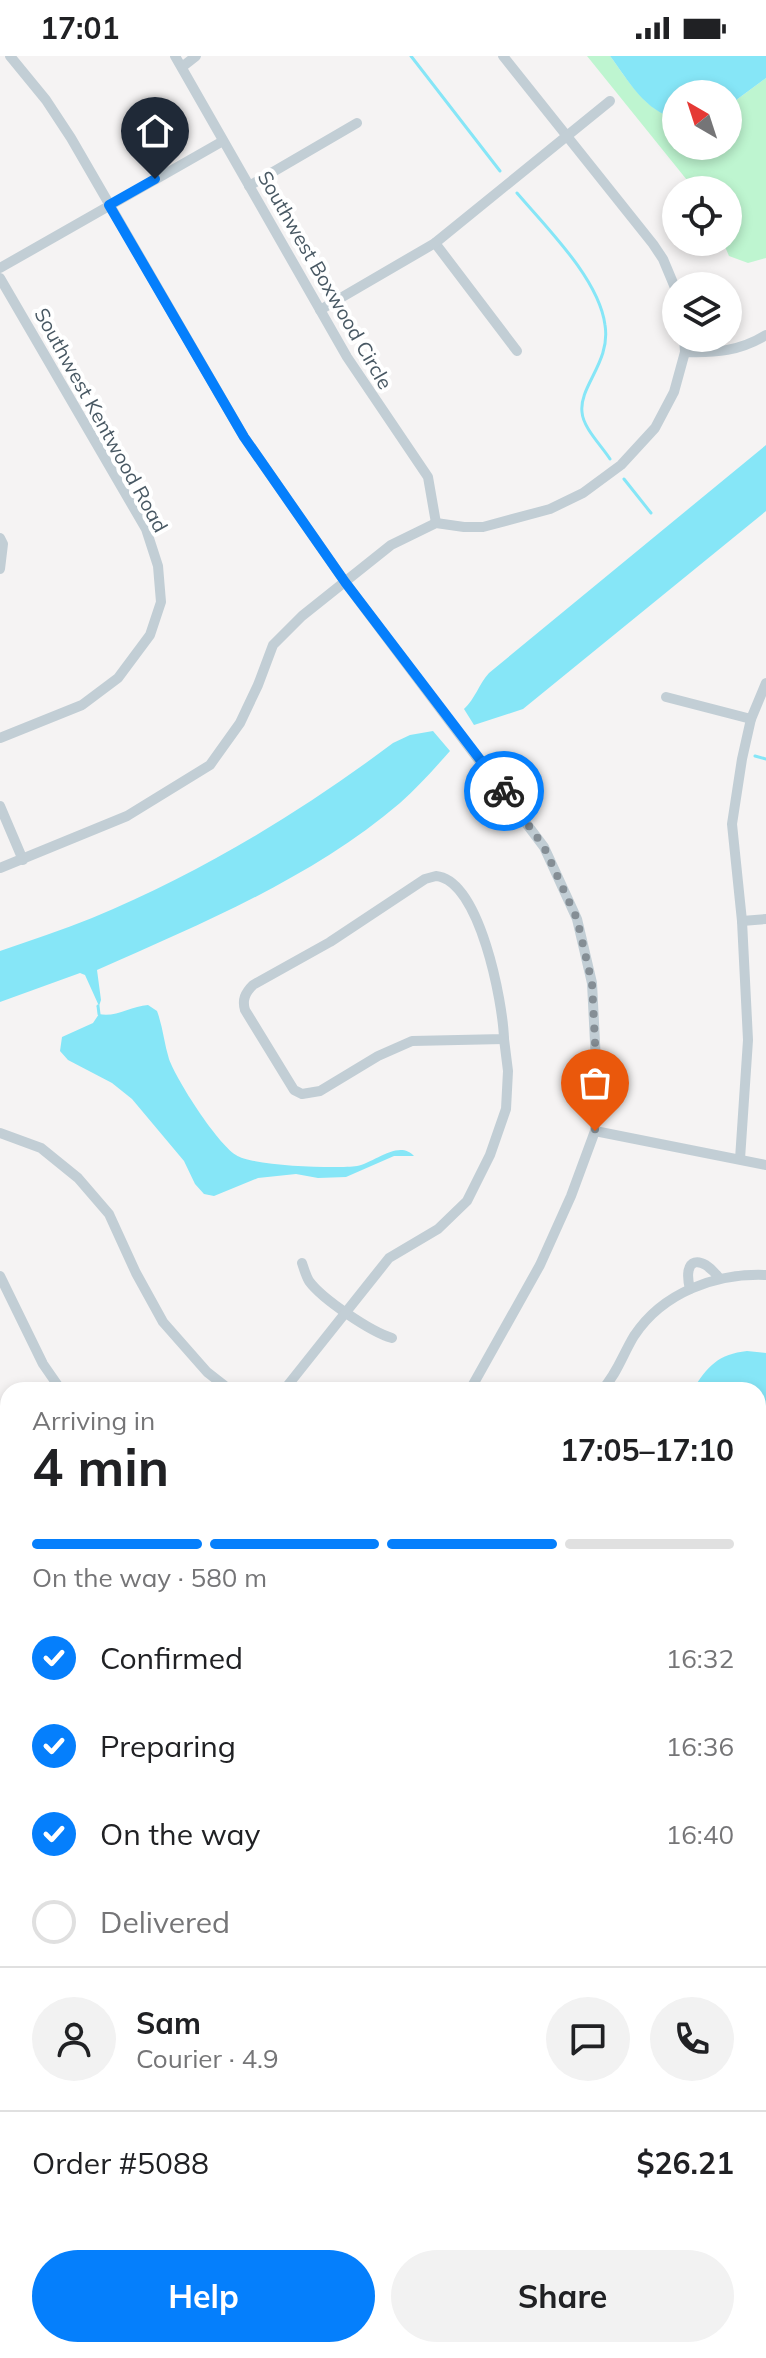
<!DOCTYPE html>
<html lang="en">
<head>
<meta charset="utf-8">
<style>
  :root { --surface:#fff; --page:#f2f2f2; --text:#202124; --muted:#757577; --line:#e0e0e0; --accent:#057ffc }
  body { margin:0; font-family:Mulish,sans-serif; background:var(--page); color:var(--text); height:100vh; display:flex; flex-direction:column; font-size:30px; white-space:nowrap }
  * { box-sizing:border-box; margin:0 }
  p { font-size:26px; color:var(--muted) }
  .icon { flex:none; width:44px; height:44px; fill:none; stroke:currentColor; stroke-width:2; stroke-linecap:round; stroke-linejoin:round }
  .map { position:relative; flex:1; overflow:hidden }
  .sheet { position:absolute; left:0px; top:1326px; width:766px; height:976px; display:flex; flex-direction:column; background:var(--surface); border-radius:24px 24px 0 0; box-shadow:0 4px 12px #0003 }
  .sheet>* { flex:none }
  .needle { width:52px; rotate:321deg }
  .tools { position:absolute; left:662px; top:24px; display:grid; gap:16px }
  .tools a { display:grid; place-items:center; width:80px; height:80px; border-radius:50%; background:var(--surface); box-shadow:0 4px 12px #0003; font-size:40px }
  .pin { position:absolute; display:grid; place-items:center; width:68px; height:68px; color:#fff; margin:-82px -34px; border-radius:50% 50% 50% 0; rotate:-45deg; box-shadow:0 0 8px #0007 }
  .pin .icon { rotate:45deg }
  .courier { position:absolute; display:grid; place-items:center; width:80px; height:80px; margin:-40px; border:6px solid #057ffc; border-radius:50%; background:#fff; color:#222; box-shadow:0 2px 10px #0007 }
  .summary em { font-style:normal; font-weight:700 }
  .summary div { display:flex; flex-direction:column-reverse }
  .summary { display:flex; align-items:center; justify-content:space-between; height:136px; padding:0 32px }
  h1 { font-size:52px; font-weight:700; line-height:60px }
  .bar { display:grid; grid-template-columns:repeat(4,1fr); gap:12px 8px; align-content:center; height:96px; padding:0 32px }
  .bar i { height:10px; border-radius:6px; background:var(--line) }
  .bar .active { background:var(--accent) }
  .bar p { grid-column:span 4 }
  .line { display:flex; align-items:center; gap:20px; padding:0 32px; border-top:2px solid var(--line) }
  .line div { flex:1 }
  .round { display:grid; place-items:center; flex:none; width:84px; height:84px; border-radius:42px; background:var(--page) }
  ol { padding:0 32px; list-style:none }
  li { display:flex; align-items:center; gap:24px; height:88px }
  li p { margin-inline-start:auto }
  li .icon { padding:8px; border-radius:50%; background:var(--accent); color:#fff; stroke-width:4 }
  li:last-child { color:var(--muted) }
  li i { width:44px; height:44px; border:4px solid var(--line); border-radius:50% }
  .cta { display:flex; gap:16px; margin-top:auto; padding:16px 32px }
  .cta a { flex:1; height:92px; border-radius:48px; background:var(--accent); color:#fff; font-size:32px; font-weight:700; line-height:92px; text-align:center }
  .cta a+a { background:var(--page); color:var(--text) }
  .status { display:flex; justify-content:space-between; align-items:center; height:56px; padding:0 40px; background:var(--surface); direction:ltr }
  .status svg { height:22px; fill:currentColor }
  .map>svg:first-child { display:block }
</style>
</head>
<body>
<div class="status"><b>17:01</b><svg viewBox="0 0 49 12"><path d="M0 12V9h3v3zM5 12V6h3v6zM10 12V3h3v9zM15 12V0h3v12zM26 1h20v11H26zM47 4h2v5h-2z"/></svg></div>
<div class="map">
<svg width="766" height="2302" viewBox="0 0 766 2302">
  <rect width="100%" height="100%" fill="#f5f3f3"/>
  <path fill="#bef5d0" d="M587,0H610C626,21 647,58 676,61V90H728V50L766,22V202L748,207L729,200L723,186H728V134H695Z"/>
  <g fill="#86e6f7">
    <path d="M610,0H766V22L728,50V38H676V61C647,59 626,21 610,0Z"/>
    <path d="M766,389V455L523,653L474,669L464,653C475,643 479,628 489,617Z"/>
    <path d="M433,675L450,695C434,713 418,731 400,747C312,822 201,868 97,914L101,944L99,950L85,919L80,917L0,946V895C31,884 62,874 92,862C200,817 300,757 393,687L410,679Z"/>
    <path d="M148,949L157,955C163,971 164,987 169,1003C177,1025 217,1087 236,1099C251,1110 337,1113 357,1110C374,1107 399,1083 414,1100H394L346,1121L318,1122L296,1118L258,1122L214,1140L204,1138L195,1128L184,1105L132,1043L112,1027L68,1004L60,995L62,981L93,967L99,958C115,962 131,950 148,949Z"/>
    <path d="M747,1295L766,1297V1500L758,1496V1334H693C707,1310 719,1298 747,1295Z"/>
    <path d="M758,1722L766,1731V2031L758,2038Z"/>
    <path d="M0,1874L8,1876V1996L0,2012Z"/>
  </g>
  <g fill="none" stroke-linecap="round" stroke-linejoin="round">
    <g stroke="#86e6f7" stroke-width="3">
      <path d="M411,0L500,115"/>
      <path d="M517,137C546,171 599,223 605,269C611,306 579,330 582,356C583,372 602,390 610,403"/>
      <path d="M624,423L651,457"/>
      <path d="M755,700L766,703"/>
      <path d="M98,950L99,958"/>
      <path d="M535,2302L539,2294"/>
    </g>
    <g stroke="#c2ced5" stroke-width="10">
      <path d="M10,0L46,44L71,82L244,381L345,526L544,791L577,863L592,927L596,1006L595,1075L571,1140L540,1209L470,1334"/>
      <path d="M175,0L347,301L428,421L436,467"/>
      <path d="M503,0L653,188L663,203L676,234"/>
      <path d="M182,11L196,0"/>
      <path d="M249,130L357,67"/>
      <path d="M435,187L517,295"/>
      <path d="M0,212L223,85"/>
      <path d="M0,222L146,473L158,510L161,546L150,579L118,622L82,649L0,682"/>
      <path d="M320,254L435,187L610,45"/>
      <path d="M685,296C716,297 740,295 766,279"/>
      <path d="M0,482L3,488L0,513"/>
      <path d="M666,641L751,663"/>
      <path d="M0,750L23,804"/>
      <path d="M0,812L127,760L210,709L240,667L258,629L273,589L302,560L391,489L436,467L464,471H483L550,453L583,437L621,409L655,372L674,336L685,296L684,282"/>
      <path d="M436,820C480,824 503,947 504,983L412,985L378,1000L320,1035L302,1038L294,1034L245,954C242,944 245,937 253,929L330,886L425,823Z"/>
      <path d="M742,865L766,863"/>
      <path d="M595,1075L766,1109"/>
      <path d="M0,1077L41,1092L78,1122L109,1158L136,1217L163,1266L207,1316L230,1334"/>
      <path d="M740,1103L748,984L742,865L732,768L742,703L751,663L766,627"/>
      <path d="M302,1207C304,1213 306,1220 309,1225C322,1243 371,1276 392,1282"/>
      <path d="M0,1220L43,1308L61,1334"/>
      <path d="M690,1233C682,1201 701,1198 719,1222"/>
      <path d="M284,1334L389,1202L438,1173L467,1145L490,1099L506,1053L508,1015L504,983"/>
      <path d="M602,1334C617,1318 623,1298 634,1280C663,1236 716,1217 766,1219"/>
      <path d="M0,1457L8,1450"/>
      <path d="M0,1468L8,1478"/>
      <path d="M0,1614L8,1611"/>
      <path d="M758,1625L766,1626"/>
      <path d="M0,1844L8,1848"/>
      <path d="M758,2082L766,2085"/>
      <path d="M0,2094L8,2078"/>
      <path d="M758,2209L766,2213"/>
      <path d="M0,2289L8,2282"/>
      <path d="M160,2302L165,2294"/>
      <path d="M308,2302L313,2294"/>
      <path d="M453,2302L457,2294"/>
      <path d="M618,2302L622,2294"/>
      <path d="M755,2302L766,2278"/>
    </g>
  </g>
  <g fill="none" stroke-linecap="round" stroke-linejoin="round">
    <path stroke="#858e95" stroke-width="8" stroke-dasharray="0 14.4" d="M504,735L544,791L577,863L592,927L596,1006L595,1075"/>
    <path stroke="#057ffc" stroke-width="10" d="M155,123L109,149L244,381L345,526L504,735"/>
  </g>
  <g text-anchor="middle" stroke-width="8" stroke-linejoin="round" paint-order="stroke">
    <g font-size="20" fill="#485863" stroke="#fff">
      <text transform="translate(325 224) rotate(60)" y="7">Southwest Boxwood Circle</text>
      <text transform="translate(101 364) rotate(61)" y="7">Southwest Kentwood Road</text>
    </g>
  </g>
</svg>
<div class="tools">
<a><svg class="needle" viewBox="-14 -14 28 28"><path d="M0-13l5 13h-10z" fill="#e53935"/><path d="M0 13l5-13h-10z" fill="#757577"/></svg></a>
<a><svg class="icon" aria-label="locate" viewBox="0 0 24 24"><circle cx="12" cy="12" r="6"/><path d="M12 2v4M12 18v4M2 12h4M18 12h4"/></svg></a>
<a><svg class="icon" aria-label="layers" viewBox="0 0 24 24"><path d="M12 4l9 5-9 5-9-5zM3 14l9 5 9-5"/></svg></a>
</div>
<div class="pin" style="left:595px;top:1075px;background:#ea580c"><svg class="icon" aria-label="bag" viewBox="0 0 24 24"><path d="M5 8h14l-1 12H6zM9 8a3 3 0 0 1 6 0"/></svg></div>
<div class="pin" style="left:155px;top:123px;background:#1f2937"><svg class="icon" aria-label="home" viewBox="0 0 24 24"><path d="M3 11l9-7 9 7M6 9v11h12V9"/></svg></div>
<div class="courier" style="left:504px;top:735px"><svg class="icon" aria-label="bike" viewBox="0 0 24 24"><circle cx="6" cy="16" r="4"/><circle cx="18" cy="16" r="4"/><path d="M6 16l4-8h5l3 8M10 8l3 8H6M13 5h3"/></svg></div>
<section class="sheet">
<div class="summary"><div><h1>4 min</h1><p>Arriving in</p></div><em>17:05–17:10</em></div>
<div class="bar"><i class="active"></i><i class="active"></i><i class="active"></i><i></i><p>On the way · 580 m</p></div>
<ol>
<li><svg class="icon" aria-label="check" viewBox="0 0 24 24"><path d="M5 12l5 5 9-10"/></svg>Confirmed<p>16:32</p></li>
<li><svg class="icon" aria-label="check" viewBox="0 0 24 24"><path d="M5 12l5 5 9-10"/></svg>Preparing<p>16:36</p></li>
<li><svg class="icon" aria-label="check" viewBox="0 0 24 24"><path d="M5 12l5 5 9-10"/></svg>On the way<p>16:40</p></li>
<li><i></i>Delivered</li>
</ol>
<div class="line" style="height:144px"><a class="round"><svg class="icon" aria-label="person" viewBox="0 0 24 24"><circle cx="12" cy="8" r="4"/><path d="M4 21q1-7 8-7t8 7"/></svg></a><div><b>Sam</b><p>Courier · 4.9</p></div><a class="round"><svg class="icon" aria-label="chat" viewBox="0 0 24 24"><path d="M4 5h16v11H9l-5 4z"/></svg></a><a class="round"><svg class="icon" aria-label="phone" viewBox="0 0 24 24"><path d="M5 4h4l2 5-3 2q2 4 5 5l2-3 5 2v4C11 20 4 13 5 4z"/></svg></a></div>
<div class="line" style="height:104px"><div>Order #5088</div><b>$26.21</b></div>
<div class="cta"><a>Help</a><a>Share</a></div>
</section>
</div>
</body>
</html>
